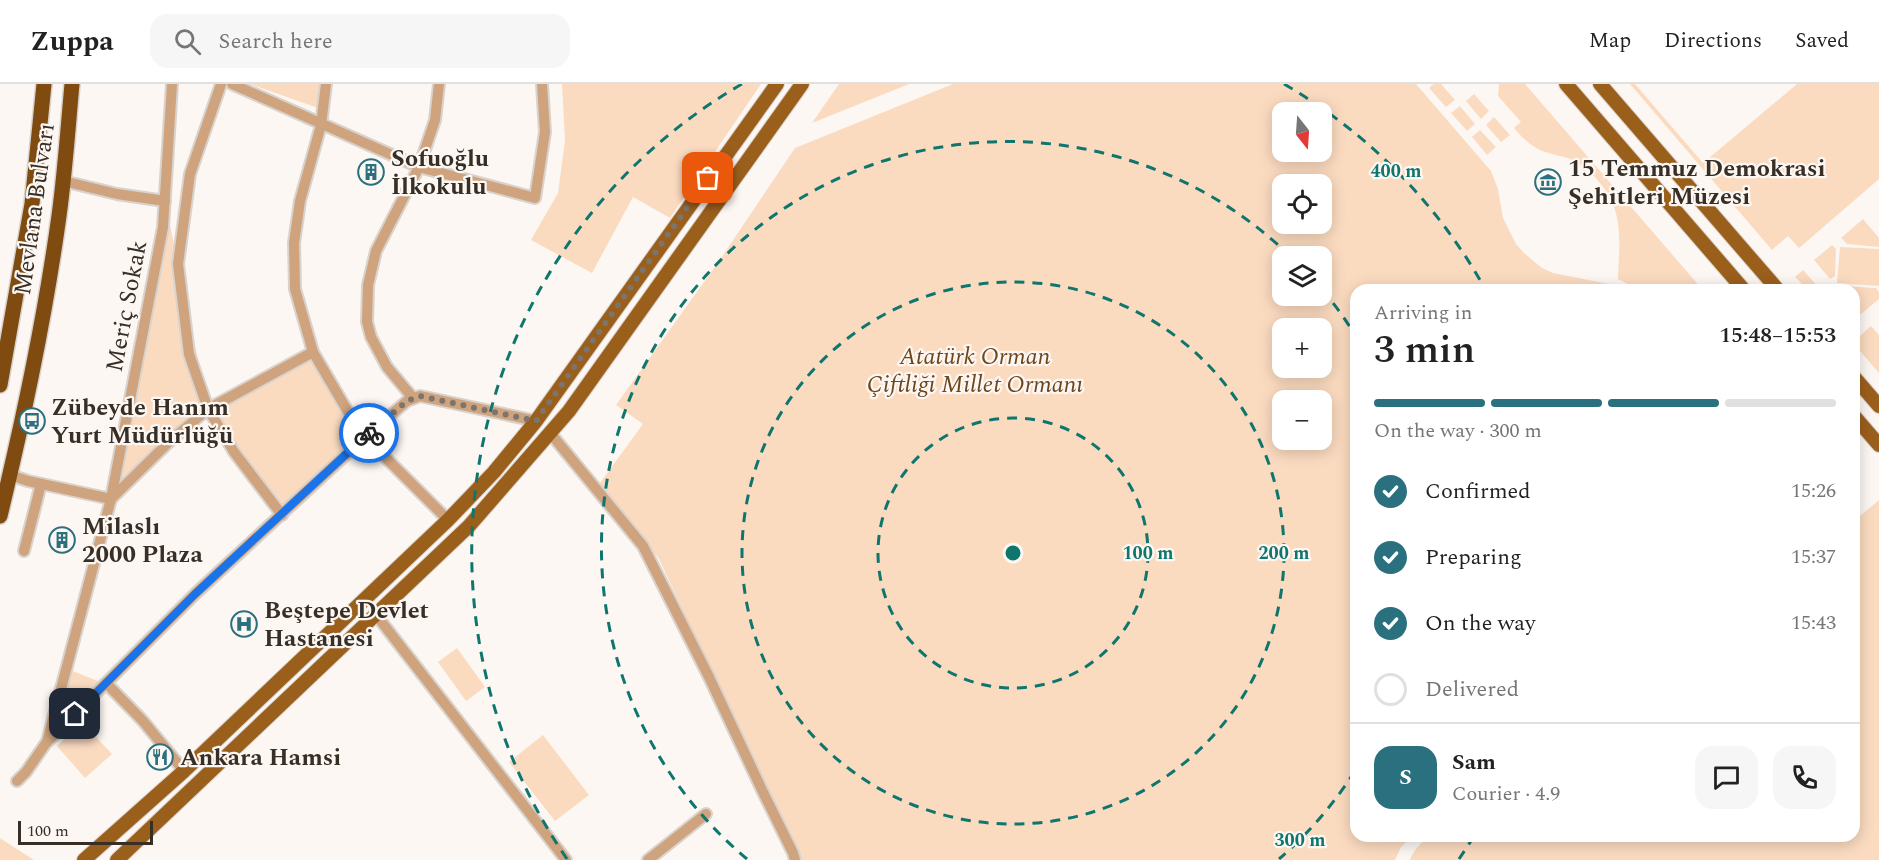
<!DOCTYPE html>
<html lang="en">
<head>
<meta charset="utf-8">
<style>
  :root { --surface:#fff; --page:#f6f6f6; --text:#222; --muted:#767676; --line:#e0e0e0; --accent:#2b707f }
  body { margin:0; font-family:Spectral,serif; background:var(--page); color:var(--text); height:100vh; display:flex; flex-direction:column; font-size:22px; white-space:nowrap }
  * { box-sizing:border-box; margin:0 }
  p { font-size:20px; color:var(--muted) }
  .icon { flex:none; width:33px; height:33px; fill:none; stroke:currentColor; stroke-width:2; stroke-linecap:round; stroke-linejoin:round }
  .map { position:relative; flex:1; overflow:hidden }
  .side { position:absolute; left:1350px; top:200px; width:510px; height:558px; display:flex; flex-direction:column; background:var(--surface); border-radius:18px; box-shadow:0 3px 15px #0003 }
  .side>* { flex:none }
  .needle { width:39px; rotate:163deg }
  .controls { position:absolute; left:1272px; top:18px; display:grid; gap:12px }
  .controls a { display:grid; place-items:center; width:60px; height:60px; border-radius:12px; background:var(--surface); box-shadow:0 3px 15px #0003; font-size:30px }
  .scale { position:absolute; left:18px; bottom:15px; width:135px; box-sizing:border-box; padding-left:6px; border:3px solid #372e26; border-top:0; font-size:16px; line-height:21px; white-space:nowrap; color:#372e26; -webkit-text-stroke:4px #fcf7f3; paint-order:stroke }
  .pin { position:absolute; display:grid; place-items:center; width:51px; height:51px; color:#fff; margin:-26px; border-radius:12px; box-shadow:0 3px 9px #0006 }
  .courier { position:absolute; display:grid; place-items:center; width:60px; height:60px; margin:-30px; border:4px solid #1a73e8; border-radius:50%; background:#fff; color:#222; box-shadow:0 2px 8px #0007 }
  .overview em { font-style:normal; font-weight:600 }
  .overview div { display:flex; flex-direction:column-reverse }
  .overview { display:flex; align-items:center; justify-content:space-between; height:102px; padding:0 24px }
  h1 { font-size:39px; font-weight:600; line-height:45px }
  .bar { display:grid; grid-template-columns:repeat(4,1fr); gap:9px 6px; align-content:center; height:72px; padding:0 24px }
  .bar i { height:8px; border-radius:4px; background:var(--line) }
  .bar .current { background:var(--accent) }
  .bar p { grid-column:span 4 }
  .line { display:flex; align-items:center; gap:15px; padding:0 24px; border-top:2px solid var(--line) }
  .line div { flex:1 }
  .round { display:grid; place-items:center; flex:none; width:63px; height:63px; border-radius:18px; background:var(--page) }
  ol { padding:0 24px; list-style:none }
  li { display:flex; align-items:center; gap:18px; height:66px }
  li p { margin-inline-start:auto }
  li .icon { padding:6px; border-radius:50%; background:var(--accent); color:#fff; stroke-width:4 }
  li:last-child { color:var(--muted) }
  li i { width:33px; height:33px; border:3px solid var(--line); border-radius:50% }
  header { display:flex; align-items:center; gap:36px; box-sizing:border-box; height:84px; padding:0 30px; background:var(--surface); border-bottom:2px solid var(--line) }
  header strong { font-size:28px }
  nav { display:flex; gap:33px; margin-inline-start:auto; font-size:21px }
  .search { width:420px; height:54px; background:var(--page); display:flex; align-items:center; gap:15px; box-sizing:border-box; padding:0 21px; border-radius:18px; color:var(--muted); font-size:22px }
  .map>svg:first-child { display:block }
</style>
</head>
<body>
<header>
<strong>Zuppa</strong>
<div class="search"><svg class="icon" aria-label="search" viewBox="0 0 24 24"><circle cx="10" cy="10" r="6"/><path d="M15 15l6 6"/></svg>Search here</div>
<nav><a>Map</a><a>Directions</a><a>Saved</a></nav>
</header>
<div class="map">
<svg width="1879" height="776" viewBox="0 0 1879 776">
  <rect width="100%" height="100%" fill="#fcf7f3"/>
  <g fill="#fbdbc0" fill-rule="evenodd">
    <path d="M250,0H320L318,24Z"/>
    <path d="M562,0H761L670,134L633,113L592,189L531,156L558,109L565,57Z"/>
    <path d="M839,0H909L812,39Z"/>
    <path d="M953,0H1416L1491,87L1498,105L1503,134L1516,160L1524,169L1542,184L1553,189L1609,200L1620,205L1356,206V752H1412L1401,763L1395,776H800L659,475L600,399L643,340L616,321L719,177L795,64ZM1282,28H1322V68H1282ZM1282,100H1322V140H1282ZM1282,172H1322V212H1282ZM1282,244H1322V284H1282ZM1282,316H1322V356H1282Z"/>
    <path d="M1434,0H1441L1455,16L1446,23L1429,4Z"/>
    <path d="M1499,0H1525L1702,205H1632L1630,201L1618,195C1619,158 1625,128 1599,98C1592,89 1581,79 1570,75C1564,72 1558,72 1552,70C1535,66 1525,57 1514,44L1521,38L1498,12Z"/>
    <path d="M1630,0H1635L1703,79L1797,0H1879V95L1799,164L1788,152L1772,166Z"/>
    <path d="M1474,10L1489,27L1481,35L1466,17Z"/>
    <path d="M1460,22L1475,40L1467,47L1451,29Z"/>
    <path d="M1494,33L1510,51L1501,58L1486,41Z"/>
    <path d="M1480,46L1496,63L1487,71L1472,53Z"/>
    <path d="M165,117L208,324L313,268L365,353L282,431L208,325L111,415Z"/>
    <path d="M1863,135L1879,154V163L1847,160L1841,154Z"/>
    <path d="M1832,161L1836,165L1835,192L1830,195L1814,176Z"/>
    <path d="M1840,163L1879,165V202L1837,199Z"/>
    <path d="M1803,186L1820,205H1807L1795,193Z"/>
    <path d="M1843,202L1876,204L1879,208V215L1861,230L1854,222V206L1839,205Z"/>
    <path d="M1871,242L1879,251V289L1854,260V245L1860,252Z"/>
    <path d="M1879,416V776H1410C1413,766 1422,758 1430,752H1854V437Z"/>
    <path d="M457,564L485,603L466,617L438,578Z"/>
    <path d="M73,587L105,600L47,656Z"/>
    <path d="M82,638L112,670L85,694L57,662Z"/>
    <path d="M543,651L589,711L555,737L509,678Z"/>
    <path d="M0,754L3,756L34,776H0Z"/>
  </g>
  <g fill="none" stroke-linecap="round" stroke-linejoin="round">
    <g stroke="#d9d3ce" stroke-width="14">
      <g id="minor">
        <path d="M221,0L190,90L178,180L189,270L208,325L234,368L282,431"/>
        <path d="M232,0L419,83L535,114L545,48L542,0"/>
        <path d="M326,0L321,41L300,117L294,159L295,205L313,268L347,326L365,353L448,436"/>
        <path d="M63,97L117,110L165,117"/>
        <path d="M413,314L387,283L371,253L367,238L368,201L376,167L419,83L435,36L439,0"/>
        <path d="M551,350L643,462L709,593L762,706L793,769L795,776"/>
        <path d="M10,391L28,397L111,415L170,357L208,325L313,268"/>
        <path d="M24,467L41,400"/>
        <path d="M377,532L566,776"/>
        <path d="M106,599L143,637L184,687"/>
        <path d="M47,658L111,415L163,143L172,0"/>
        <path d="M17,697L26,688L46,659L195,510L365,353L407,317L420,312L536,337"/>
        <path d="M648,776L706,730"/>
      </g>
    </g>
    <g stroke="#d9d3ce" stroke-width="16">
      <g id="major">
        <path d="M1566,0L1744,206"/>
        <path d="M1600,0L1778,206"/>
        <path d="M1854,293L1879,322"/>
        <path d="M1854,332L1879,361"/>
        <path d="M84,776L184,687L448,436L494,388L536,337L777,0"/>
        <path d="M117,776L469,442L569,327L802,0"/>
      </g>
    </g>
    <g stroke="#d9d3ce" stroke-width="18">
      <g id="highway">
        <path d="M0,301L32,120L44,0"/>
        <path d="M0,432C24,333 45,233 59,132C65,88 68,44 72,0"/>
      </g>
    </g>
    <use href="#minor" stroke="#cfa37d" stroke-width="10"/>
    <use href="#major" stroke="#9b5f1c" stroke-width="14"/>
    <use href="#highway" stroke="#7f4b10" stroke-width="15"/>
  </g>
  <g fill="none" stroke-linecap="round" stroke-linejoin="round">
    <path stroke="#7c746e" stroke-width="6" stroke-dasharray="0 10.8" d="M369,349L407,317L420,312L536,337L708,94"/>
    <path stroke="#1a73e8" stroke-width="8" d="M75,630L195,510L369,349"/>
  </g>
  <g fill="none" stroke="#0f766e" stroke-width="3" stroke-dasharray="10 8">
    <circle cx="1013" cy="469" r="135"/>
    <circle cx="1013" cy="469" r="271"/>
    <path d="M1355 687A406 406 0 0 1 1279 775M747 775A406 406 0 1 1 1290 172M1322 205A406 406 0 0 1 1355 251"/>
    <path d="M1474 752A541 541 0 0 1 1459 775M567 775A541 541 0 0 1 742 0M1284 0A541 541 0 0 1 1484 203"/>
  </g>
  <defs>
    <g id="building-ring" transform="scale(1.35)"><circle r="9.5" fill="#fcf7f3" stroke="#2b707f" stroke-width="1.5"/><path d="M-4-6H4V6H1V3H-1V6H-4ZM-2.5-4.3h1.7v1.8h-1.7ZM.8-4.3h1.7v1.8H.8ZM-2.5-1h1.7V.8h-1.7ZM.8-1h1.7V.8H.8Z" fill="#2b707f"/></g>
    <g id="museum-ring" transform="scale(1.35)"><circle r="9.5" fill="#fcf7f3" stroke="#2b707f" stroke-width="1.5"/><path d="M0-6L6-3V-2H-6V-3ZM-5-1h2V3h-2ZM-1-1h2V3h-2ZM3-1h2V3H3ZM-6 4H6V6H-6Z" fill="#2b707f"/></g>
    <g id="bus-ring" transform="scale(1.35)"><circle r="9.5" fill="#fcf7f3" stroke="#2b707f" stroke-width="1.5"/><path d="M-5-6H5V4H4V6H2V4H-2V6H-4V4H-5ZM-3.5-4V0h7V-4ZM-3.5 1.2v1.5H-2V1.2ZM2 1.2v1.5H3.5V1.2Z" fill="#2b707f"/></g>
    <g id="hospital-ring" transform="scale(1.35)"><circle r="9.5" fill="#fcf7f3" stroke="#2b707f" stroke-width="1.5"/><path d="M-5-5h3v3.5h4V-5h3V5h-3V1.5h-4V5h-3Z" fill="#2b707f"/></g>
    <g id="restaurant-ring" transform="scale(1.35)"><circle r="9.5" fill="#fcf7f3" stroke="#2b707f" stroke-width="1.5"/><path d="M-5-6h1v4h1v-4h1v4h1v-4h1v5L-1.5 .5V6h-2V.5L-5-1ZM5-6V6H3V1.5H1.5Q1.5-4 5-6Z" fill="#2b707f"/></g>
  </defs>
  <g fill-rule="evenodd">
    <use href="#building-ring" x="371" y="88"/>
    <use href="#museum-ring" x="1548" y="98"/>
    <use href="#bus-ring" x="32" y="337"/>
    <use href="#building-ring" x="62" y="456"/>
    <use href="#hospital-ring" x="244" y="540"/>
    <use href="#restaurant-ring" x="160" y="673"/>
  </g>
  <g text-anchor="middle" stroke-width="4.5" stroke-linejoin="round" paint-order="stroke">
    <g font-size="24" font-weight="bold" fill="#372e26" stroke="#fcf7f3" text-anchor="start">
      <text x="391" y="82">Sofuoğlu<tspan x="391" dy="28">İlkokulu</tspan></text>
      <text x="1568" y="92">15 Temmuz Demokrasi<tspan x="1568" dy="28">Şehitleri Müzesi</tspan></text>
      <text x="51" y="331">Zübeyde Hanım<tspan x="51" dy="28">Yurt Müdürlüğü</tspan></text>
      <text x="82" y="450">Milaslı<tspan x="82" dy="28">2000 Plaza</tspan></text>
      <text x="264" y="534">Beştepe Devlet<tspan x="264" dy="28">Hastanesi</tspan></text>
      <text x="180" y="681">Ankara Hamsi</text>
    </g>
    <g font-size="24" fill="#372e26" stroke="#fcf7f3">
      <text transform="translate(34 125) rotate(-82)" y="8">Mevlana Bulvarı</text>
      <text transform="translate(126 222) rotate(-79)" y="8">Meriç Sokak</text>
    </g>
    <g font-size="24" font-style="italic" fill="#6f461c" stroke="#fcf7f3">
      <text x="975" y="280">Atatürk Orman<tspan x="975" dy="28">Çiftliği Millet Ormanı</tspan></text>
    </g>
  </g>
  <circle cx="1013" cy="469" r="9" fill="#0f766e" stroke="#fcf7f3" stroke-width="3"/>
  <g font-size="18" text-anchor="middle" font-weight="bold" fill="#0f766e" stroke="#fcf7f3" stroke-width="4.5" stroke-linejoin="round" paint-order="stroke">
    <text x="1396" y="93">400 m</text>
    <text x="1148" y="475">100 m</text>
    <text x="1284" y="475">200 m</text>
    <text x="1300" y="762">300 m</text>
  </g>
</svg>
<div class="controls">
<a><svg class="needle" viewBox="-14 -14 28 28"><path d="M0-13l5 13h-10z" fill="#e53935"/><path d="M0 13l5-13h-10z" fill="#767676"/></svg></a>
<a><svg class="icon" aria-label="locate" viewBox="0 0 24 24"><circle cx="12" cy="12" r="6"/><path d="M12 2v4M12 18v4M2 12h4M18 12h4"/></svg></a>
<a><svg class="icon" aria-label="layers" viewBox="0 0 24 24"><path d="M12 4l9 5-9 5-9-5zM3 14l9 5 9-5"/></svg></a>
<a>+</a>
<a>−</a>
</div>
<div class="scale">100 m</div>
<div class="pin" style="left:708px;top:94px;background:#ea580c"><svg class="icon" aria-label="bag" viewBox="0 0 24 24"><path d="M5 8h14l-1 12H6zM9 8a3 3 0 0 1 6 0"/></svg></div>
<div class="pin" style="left:75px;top:630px;background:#1f2937"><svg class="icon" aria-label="home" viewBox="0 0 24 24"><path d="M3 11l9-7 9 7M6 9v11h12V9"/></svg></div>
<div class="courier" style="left:369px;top:349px"><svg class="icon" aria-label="bike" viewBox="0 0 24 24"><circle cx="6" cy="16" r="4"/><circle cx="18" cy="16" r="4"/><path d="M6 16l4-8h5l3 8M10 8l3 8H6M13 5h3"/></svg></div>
<section class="side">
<div class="overview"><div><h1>3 min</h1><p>Arriving in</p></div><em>15:48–15:53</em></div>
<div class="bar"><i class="current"></i><i class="current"></i><i class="current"></i><i></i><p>On the way · 300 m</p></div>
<ol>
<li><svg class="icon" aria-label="check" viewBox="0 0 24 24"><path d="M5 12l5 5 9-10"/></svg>Confirmed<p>15:26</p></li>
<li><svg class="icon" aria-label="check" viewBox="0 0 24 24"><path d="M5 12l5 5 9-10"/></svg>Preparing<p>15:37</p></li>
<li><svg class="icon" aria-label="check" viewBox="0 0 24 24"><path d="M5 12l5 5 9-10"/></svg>On the way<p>15:43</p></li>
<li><i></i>Delivered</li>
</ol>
<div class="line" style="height:108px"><b class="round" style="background:var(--accent);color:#fff">S</b><div><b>Sam</b><p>Courier · 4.9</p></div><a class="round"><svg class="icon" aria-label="chat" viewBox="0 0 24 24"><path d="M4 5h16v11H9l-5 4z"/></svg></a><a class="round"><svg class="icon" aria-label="phone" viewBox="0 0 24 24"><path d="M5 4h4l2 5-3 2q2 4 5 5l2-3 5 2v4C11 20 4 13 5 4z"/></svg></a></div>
</section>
</div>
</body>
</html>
